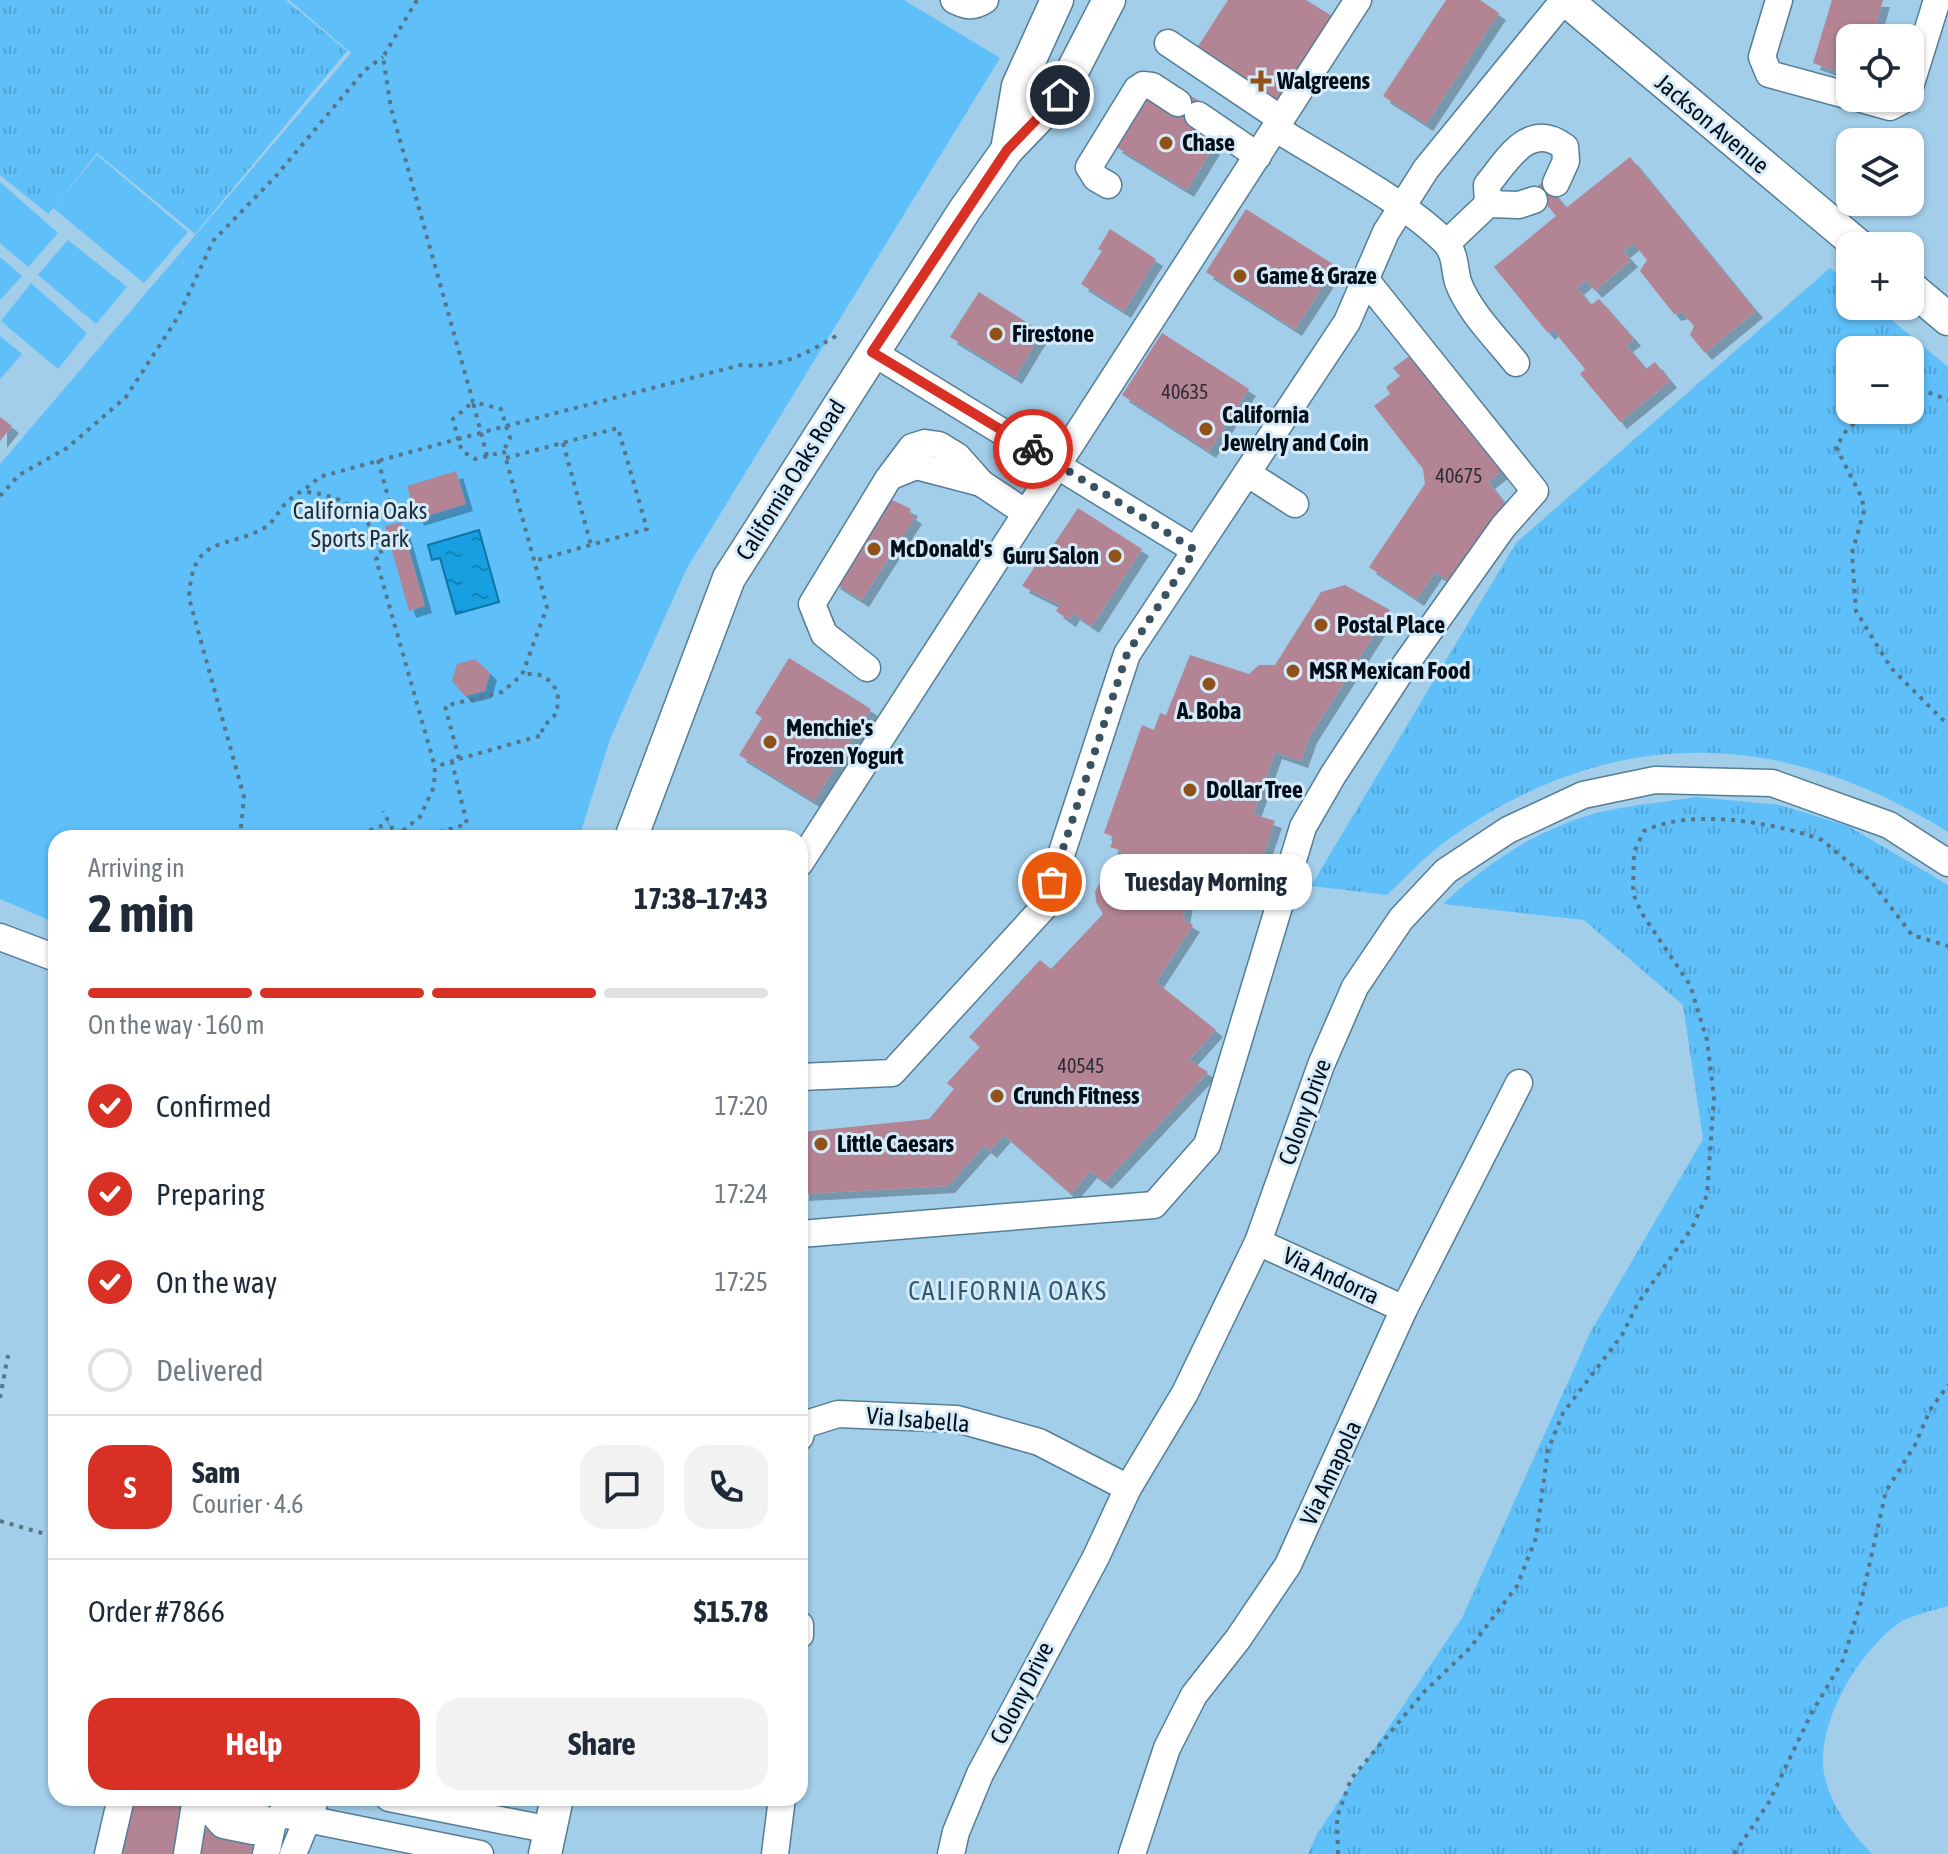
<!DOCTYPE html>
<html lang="en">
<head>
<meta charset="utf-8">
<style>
  :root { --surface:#fff; --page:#f2f2f3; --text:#1f2937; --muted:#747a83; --line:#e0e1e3; --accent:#d93025 }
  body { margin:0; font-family:"Asap Condensed",sans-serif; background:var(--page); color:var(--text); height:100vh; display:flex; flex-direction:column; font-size:30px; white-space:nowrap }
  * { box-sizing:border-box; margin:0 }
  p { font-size:26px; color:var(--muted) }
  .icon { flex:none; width:44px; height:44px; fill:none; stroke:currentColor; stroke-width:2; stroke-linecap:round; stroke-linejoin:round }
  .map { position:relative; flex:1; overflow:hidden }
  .drawer { position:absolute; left:48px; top:830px; width:760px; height:976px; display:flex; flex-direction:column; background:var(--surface); border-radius:24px; box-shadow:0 2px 6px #0004 }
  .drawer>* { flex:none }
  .controls { position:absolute; left:1836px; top:24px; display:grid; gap:16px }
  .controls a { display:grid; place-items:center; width:88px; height:88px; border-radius:16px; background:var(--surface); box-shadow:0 2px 6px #0004; font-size:40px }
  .pin { position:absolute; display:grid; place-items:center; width:68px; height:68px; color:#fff; margin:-34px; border:4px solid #fff; border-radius:50%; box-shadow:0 2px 8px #0007 }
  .courier { position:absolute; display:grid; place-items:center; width:80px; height:80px; margin:-40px; border:6px solid #d93025; border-radius:50%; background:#fff; color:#222; box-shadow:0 2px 10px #0007 }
  .bubble { position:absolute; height:56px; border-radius:24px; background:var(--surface); box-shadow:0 2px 6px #0004; font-size:26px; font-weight:700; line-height:56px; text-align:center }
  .overview em { font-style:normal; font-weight:700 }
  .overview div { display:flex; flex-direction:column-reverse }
  .overview { display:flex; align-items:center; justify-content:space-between; height:136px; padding:0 40px }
  h1 { font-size:52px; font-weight:700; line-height:60px }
  .bar { display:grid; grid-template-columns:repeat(4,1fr); gap:12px 8px; align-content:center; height:96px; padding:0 40px }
  .bar i { height:10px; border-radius:6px; background:var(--line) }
  .bar .selected { background:var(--accent) }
  .bar p { grid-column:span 4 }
  .line { display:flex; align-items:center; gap:20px; padding:0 40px; border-top:2px solid var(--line) }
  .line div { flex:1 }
  .round { display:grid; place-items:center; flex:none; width:84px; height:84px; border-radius:24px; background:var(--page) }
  ol { padding:0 40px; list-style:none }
  li { display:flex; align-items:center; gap:24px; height:88px }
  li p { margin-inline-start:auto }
  li .icon { padding:8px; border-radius:50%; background:var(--accent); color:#fff; stroke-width:4 }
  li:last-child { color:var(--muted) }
  li i { width:44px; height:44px; border:4px solid var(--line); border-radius:50% }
  .button { display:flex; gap:16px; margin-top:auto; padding:16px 40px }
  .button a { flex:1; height:92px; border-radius:24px; background:var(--accent); color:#fff; font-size:32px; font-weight:700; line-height:92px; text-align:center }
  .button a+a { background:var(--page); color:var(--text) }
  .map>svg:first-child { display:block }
</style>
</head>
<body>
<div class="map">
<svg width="1948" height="1854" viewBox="0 0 1948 1854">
  <defs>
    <pattern id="grass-tufts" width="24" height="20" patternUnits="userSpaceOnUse" patternTransform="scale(2)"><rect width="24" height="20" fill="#5ebff9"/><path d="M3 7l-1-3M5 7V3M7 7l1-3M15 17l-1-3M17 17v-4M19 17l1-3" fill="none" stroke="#50a3d5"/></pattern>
    <pattern id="water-ripples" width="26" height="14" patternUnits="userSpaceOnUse" patternTransform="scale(2)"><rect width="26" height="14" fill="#16a0e1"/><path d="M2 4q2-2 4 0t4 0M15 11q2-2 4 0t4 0" fill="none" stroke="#1281b5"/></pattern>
    <filter id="shadow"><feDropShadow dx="7" dy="7" stdDeviation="0" flood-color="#0004"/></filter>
  </defs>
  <rect width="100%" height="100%" fill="#a2ceea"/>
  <g fill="url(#grass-tufts)" fill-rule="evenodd">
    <path d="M0,0H286L347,51L195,234L97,153L48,214L0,175Z"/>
    <path d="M1830,268L1850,285V306H1875L1948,367V832C1782,728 1613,723 1450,838C1427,854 1407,876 1387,895L1311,886L1516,543ZM1850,350H1910V410H1850Z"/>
    <path d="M1696,797L1780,805L1848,826L1948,885V1606C1932,1611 1909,1615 1896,1625C1859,1654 1825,1710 1823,1757C1821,1791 1849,1833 1873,1854H1308L1317,1834L1462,1618L1590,1333L1703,1139L1683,1005L1584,920L1443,904C1488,861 1547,823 1610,810C1638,804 1668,802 1696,797Z"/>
  </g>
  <g fill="#5ebff9">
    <path d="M289,0H904L1000,58L687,568L610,739L579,838H56V923L0,899V464L351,53Z"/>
    <path d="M97,155L188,232L144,283L53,208Z"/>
    <path d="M0,182L58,233L28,267L0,243Z"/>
    <path d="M68,240L127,287L96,324L38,275Z"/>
    <path d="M0,257L22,276L0,300Z"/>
    <path d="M31,283L87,333L58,369L1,321Z"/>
    <path d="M0,336L22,354L0,379Z"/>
  </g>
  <path fill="url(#water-ripples)" stroke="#1074a4" stroke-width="2" d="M479,530L499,602L456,614L440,558L432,560L428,545Z"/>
  <g fill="#b38493" filter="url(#shadow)">
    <path d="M1228,0H1306L1332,16L1274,106L1193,54Z"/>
    <path d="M1446,0H1480L1499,13L1426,124L1383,96Z"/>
    <path d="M1832,0H1883L1872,38H1850V76L1813,63Z"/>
    <path d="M1185,92L1205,105L1217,141L1187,190L1115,146L1147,94Z"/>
    <path d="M1630,157L1756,311L1705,353L1690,335L1694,326L1682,312L1674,314L1640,271L1647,260L1633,243L1623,251L1631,260L1595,291L1586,280L1577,288L1591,305L1599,299L1634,339L1626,345L1646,369L1655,362L1670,381L1620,422L1580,374L1585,369L1552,329L1548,333L1494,267L1556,216L1534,189L1544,181L1566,208Z"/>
    <path d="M1246,209L1336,266L1295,329L1206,272Z"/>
    <path d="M1110,229L1156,259L1124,311L1081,284L1102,251L1098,249Z"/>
    <path d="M979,292L1042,332L1015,377L950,337Z"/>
    <path d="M1162,333L1249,389L1209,451L1122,395Z"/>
    <path d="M1411,355L1502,471L1488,482L1506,505L1453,584L1435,572L1417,599L1369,567L1425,484L1423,469L1374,406L1390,394L1386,387L1400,376L1393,368Z"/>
    <path d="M0,417L12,426L0,441Z"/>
    <path d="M456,471L466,504L417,519L407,486Z"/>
    <path d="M886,497L911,509L909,513L915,517L862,600L833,582Z"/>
    <path d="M1078,508L1142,549L1092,626L1073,613L1069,620L1056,611L1060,605L1022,586L1037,563L1041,564Z"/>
    <path d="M401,522L425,606L409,611L385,526Z"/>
    <path d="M1345,585L1390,610L1310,736L1301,761L1275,752L1253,814L1275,821L1262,859L1242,852L1229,889L1202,879L1201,891L1188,888L1183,919L1193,925L1156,982L1216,1030L1189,1060L1208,1072L1105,1182L1090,1171L1071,1194L1004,1135L990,1151L984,1146L948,1186L802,1194L801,1132L929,1119L954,1089L947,1083L980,1047L969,1037L1040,960L1051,969L1103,914L1096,902L1095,891L1104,877L1120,871L1122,851L1110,847L1114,837L1104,833L1142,725L1154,730L1160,713L1166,715L1190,655L1249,674L1259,665H1275L1321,592Z"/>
    <path d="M789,658L871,709L814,801L739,755L762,718L755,713Z"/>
    <path d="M475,659L490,673L485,691L465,696L452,681L457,664Z"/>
    <path d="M133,1798H182L174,1854H121Z"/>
    <path d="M200,1828L254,1837L251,1854H196Z"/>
  </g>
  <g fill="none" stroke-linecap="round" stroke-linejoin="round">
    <g stroke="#547d97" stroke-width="29">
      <g id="minor">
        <path d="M954,0C966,6 973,8 985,0"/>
        <path d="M1779,0L1762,57L1769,74L1850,96"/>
        <path d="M1168,43L1281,119"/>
        <path d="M1910,87L1937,0"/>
        <path d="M1858,98L1890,107L1907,98"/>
        <path d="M1198,115L1258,156"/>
        <path d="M1275,128C1324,159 1406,202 1445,242C1456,254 1454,268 1458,282C1469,312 1497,339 1516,363"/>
        <path d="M1108,185L1096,178L1089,167L1137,89L1143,85L1152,86L1178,103"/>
        <path d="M1488,204L1487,185C1508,159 1529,120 1565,147L1566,161L1556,183"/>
        <path d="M1447,243L1488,204L1519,205L1534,200"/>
        <path d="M872,352L1195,550"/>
        <path d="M1247,473L1295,504"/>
        <path d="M894,475L916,466L981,483"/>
        <path d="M867,668L824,634L812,604L888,479L912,447L925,443L939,445L957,456L981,483L1026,513"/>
        <path d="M800,863L1358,0"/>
        <path d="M0,937L56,958"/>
        <path d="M800,1077L892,1073L1044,907L1127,654L1347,322L1386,232L1426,169L1564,0"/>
        <path d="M800,1234L1154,1205L1207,1145L1303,827L1333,775L1405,665L1503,527L1535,491L1365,279"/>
        <path d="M1258,1242L1404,1309"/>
        <path d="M800,1437L803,1425L838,1414L957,1419L1039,1442L1128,1488"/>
        <path d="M800,1625V1635"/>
        <path d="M389,1798L551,1830"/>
        <path d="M263,1821L253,1831L223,1825L214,1815L223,1807L256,1812L263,1821L273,1822"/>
        <path d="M108,1854L121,1798"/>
        <path d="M187,1854L196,1798"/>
        <path d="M266,1854L273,1822L282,1814L480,1854"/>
        <path d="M293,1854L316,1798"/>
        <path d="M775,1854L782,1798"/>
        <path d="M951,1854L956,1832L980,1774L1096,1557L1128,1488L1185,1393L1258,1242L1321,1065L1355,987L1401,919L1446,871L1508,830L1583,795L1655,780L1772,783L1889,825L1948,863"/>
        <path d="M1132,1854L1167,1748L1194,1695L1238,1639L1288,1565L1404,1309L1519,1083"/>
      </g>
    </g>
    <g stroke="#547d97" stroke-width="35">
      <g id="major">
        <path d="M1566,0L1859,246"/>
        <path d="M1007,150L1018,86L1057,0"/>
        <path d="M1910,287L1948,319"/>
        <path d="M631,838L729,578L964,211L1007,150L1060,95L1109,0"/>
        <path d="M545,1854L557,1798"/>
      </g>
    </g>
    <g stroke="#577588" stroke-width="4" stroke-dasharray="4 6" stroke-linecap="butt">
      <path d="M417,0L383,57L391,108L473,402L501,409L506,426L741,365C782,368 803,355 838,335"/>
      <path d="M1910,385L1948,400"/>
      <path d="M1869,410L1846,431L1836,447L1862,498L1864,511L1852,553L1856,611L1891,668L1948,725"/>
      <path d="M563,443L591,545"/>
      <path d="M487,456L475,459L462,451L458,439L506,426L510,438L503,452"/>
      <path d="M506,458L618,428L647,529L534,561"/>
      <path d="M378,460L390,504"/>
      <path d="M307,492C349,497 370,514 382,555L376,559L435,767L434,787L420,817L396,836L383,811"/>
      <path d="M0,496L19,475L67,448L126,397L178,317L213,241L276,176L365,70L383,57"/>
      <path d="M459,759L543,735L542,728L557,713L558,694C551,678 540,671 522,675"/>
      <path d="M320,837V838"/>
      <path d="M240,838L244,797L189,598C192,533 226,550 264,528C276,521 279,508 289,500C299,492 310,487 319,477L458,439L453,419L473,402L487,456L504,452L547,607L522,675L502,692L445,706L459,759L435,767"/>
      <path d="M351,838L389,823"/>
      <path d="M420,838L467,824L452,762"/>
      <path d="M0,1398L8,1355"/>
      <path d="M0,1521L56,1537"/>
      <path d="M1338,1854L1337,1817L1351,1779L1425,1691L1470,1648L1517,1586L1536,1538L1548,1450L1563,1413L1622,1335L1638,1303L1692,1228L1707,1195L1714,1097L1707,1040L1690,985L1641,912L1633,893L1634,852L1644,831C1689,809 1761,821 1808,835L1822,840L1871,881L1912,935L1948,946"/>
      <path d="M1734,1854L1769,1802L1811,1714L1843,1660L1861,1602L1886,1491L1915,1445L1930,1410L1948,1385"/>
    </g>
    <use href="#minor" stroke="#fff" stroke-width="26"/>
    <use href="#major" stroke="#fff" stroke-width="32"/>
  </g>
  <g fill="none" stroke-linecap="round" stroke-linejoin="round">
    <path stroke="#395161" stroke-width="8" stroke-dasharray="0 14.4" d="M1033,449L1195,550L1127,654L1052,882"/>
    <path stroke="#d93025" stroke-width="10" d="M1033,449L872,352L1007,150L1060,95"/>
  </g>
  <g fill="#915219" stroke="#d5ebfa" stroke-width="3">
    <path d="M1257 69h8v8h8v8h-8v8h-8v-8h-8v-8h8z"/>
    <circle cx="1166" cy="143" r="8"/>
    <circle cx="1240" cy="276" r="8"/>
    <circle cx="996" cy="334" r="8"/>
    <circle cx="1206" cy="429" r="8"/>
    <circle cx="874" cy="549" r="8"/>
    <circle cx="1115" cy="556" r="8"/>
    <circle cx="1321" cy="625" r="8"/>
    <circle cx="1293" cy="671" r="8"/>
    <circle cx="1209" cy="684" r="8"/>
    <circle cx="770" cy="742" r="8"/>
    <circle cx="1190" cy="790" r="8"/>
    <circle cx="997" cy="1096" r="8"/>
    <circle cx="821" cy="1144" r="8"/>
  </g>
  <g text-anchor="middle" stroke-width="6" stroke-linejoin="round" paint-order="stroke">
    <g font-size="20" fill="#2e2c36">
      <text x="1185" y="399">40635</text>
      <text x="1459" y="483">40675</text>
      <text x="1081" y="1073">40545</text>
    </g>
    <g font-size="24" font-weight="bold" fill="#010e17" stroke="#d5ebfa" text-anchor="start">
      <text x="1277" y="89">Walgreens</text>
      <text x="1182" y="151">Chase</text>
      <text x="1256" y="284">Game &amp; Graze</text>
      <text x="1012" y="342">Firestone</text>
      <text x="1222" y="423">California<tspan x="1222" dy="28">Jewelry and Coin</tspan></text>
      <text x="890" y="557">McDonald's</text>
      <text x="1099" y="564" text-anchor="end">Guru Salon</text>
      <text x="1337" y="633">Postal Place</text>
      <text x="1309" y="679">MSR Mexican Food</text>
      <text x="1209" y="719" text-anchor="middle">A. Boba</text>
      <text x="786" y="736">Menchie's<tspan x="786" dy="28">Frozen Yogurt</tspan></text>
      <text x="1206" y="798">Dollar Tree</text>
      <text x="1013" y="1104">Crunch Fitness</text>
      <text x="837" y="1152">Little Caesars</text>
    </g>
    <g font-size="24" fill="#010e17" stroke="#d5ebfa">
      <text transform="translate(1712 124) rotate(40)" y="8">Jackson Avenue</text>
      <text transform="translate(791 480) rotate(-58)" y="8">California Oaks Road</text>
      <text transform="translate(1305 1112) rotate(-70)" y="8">Colony Drive</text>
      <text transform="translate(1331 1276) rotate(25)" y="8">Via Andorra</text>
      <text transform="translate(918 1420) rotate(5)" y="8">Via Isabella</text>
      <text transform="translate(1331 1473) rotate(-65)" y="8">Via Amapola</text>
      <text transform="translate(1022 1693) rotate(-63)" y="8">Colony Drive</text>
    </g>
    <g font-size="24" fill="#1a2e3b" stroke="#d5ebfa">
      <text x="360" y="519">California Oaks<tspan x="360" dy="28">Sports Park</tspan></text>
    </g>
    <g font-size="26" letter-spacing="2" fill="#305871" stroke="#d5ebfa">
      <text x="1008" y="1300">CALIFORNIA OAKS</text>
    </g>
  </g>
</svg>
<div class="controls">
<a><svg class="icon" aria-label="locate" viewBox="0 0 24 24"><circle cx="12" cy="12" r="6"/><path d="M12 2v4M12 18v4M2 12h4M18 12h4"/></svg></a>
<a><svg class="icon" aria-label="layers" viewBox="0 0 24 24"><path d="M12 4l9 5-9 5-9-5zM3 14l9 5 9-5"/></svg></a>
<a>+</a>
<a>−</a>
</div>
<div class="pin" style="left:1052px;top:882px;background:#ea580c"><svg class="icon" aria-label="bag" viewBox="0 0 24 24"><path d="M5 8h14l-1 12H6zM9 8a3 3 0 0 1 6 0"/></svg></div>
<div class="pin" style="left:1060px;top:95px;background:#1f2937"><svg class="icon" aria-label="home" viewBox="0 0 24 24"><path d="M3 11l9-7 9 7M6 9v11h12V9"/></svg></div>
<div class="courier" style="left:1033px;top:449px"><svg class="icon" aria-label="bike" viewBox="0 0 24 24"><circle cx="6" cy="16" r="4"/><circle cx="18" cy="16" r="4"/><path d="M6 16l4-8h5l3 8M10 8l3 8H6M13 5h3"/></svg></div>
<div class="bubble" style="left:1100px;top:854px;width:212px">Tuesday Morning</div>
<section class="drawer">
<div class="overview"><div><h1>2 min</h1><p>Arriving in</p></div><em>17:38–17:43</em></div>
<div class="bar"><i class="selected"></i><i class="selected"></i><i class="selected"></i><i></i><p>On the way · 160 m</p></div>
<ol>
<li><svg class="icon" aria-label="check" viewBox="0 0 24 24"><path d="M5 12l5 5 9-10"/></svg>Confirmed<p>17:20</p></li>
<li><svg class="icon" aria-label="check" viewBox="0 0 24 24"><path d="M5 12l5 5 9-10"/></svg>Preparing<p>17:24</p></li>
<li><svg class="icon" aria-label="check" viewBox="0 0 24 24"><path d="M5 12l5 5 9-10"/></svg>On the way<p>17:25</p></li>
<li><i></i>Delivered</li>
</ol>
<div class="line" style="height:144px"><b class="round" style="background:var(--accent);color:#fff">S</b><div><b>Sam</b><p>Courier · 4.6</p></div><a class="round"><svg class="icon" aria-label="chat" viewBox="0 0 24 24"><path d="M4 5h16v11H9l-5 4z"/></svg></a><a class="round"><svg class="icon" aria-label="phone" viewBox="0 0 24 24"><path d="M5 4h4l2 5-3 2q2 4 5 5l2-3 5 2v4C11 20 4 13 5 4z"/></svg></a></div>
<div class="line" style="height:104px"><div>Order #7866</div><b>$15.78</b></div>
<div class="button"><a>Help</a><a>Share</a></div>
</section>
</div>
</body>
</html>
